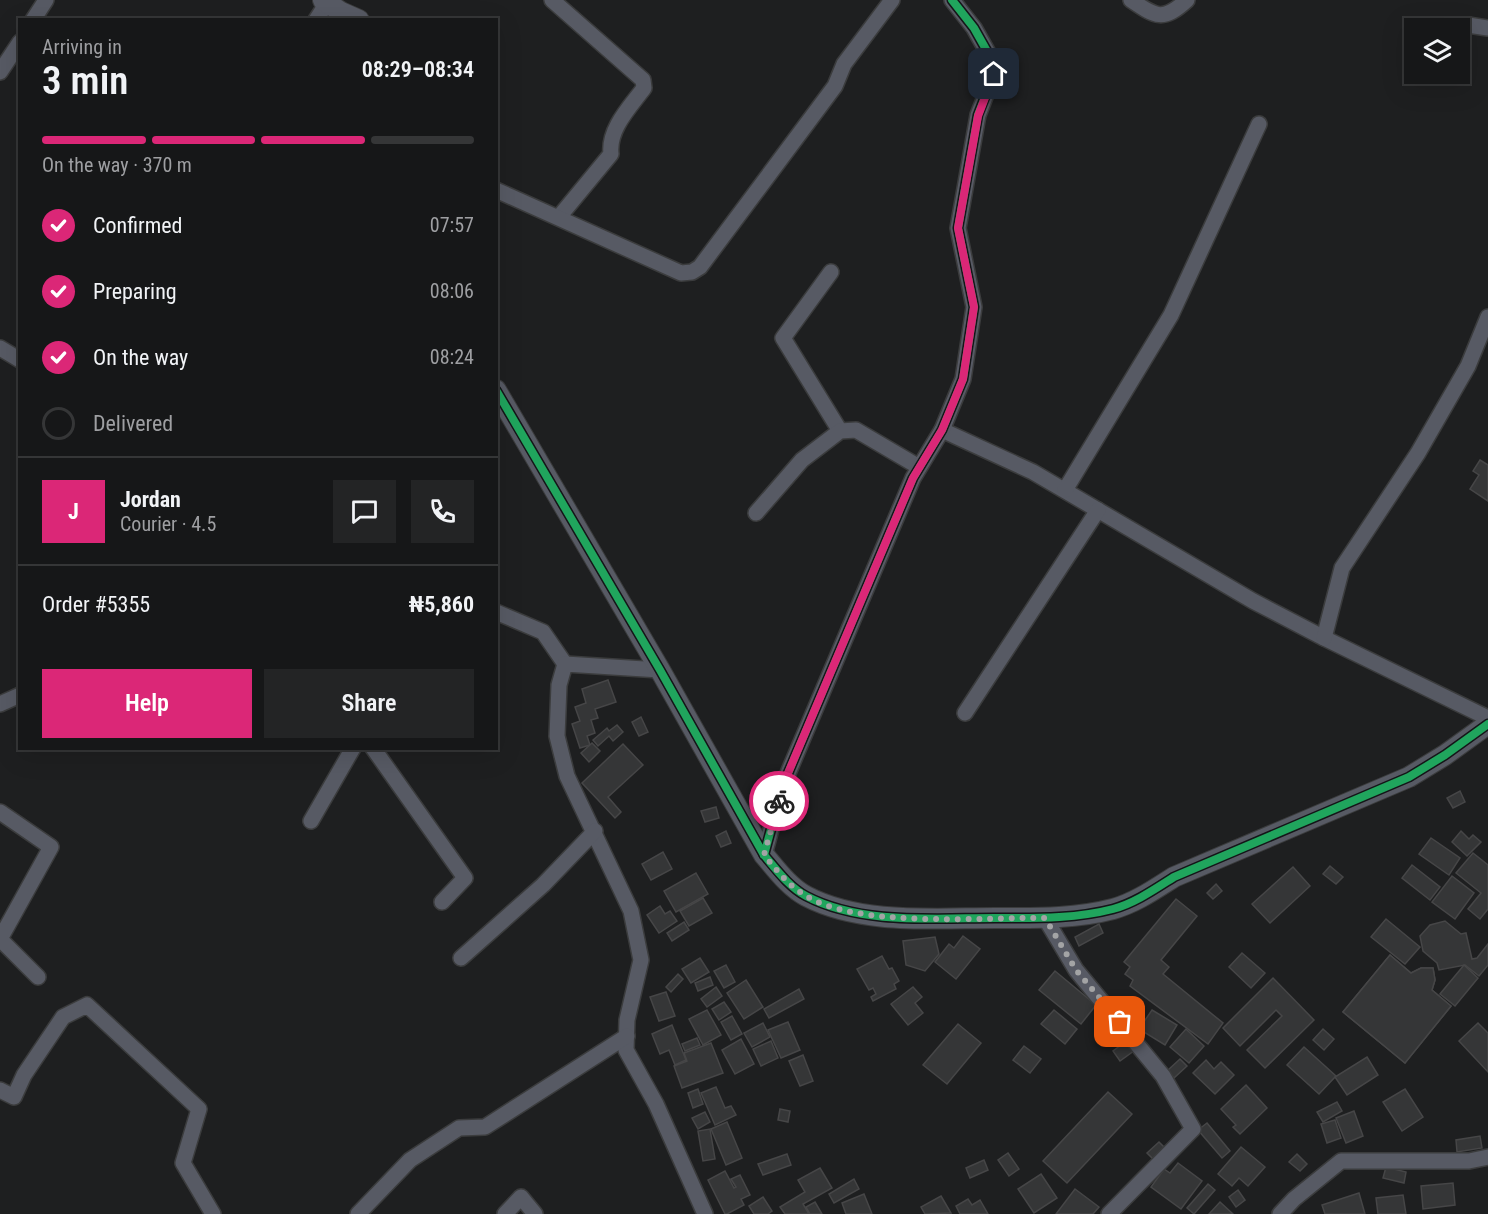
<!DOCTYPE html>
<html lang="en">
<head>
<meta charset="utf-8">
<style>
  :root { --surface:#161718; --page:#232425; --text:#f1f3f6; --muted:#9e9fa2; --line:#353637; --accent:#db2777 }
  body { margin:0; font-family:"Roboto Condensed",sans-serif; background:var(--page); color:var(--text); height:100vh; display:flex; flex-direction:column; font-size:22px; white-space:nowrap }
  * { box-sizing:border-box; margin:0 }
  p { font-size:20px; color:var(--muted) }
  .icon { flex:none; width:33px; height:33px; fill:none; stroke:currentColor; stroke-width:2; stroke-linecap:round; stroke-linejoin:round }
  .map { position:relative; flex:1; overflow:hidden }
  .details { position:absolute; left:18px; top:18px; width:480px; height:732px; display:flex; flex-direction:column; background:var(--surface); border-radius:0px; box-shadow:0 6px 24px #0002,0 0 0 2px var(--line) }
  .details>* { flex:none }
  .fabs { position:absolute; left:1404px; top:18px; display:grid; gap:12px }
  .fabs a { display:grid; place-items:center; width:66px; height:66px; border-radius:0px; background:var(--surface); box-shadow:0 6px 24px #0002,0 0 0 2px var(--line); font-size:30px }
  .pin { position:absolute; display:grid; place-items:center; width:51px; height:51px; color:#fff; margin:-26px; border-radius:12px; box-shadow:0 3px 9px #0006 }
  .courier { position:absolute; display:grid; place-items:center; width:60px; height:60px; margin:-30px; border:4px solid #db2777; border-radius:50%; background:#fff; color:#222; box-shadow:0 2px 8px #0007 }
  .head em { font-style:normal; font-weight:600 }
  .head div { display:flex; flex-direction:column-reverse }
  .head { display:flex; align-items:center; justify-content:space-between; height:102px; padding:0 24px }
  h1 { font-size:39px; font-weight:600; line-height:45px }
  .bar { display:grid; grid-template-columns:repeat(4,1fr); gap:9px 6px; align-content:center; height:72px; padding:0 24px }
  .bar i { height:8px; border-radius:4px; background:var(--line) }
  .bar .selected { background:var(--accent) }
  .bar p { grid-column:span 4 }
  .line { display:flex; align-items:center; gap:15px; padding:0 24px; border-top:2px solid var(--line) }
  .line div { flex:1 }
  .round { display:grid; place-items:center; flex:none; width:63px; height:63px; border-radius:0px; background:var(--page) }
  ol { padding:0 24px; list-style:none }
  li { display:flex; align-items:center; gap:18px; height:66px }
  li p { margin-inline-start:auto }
  li .icon { padding:6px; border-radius:50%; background:var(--accent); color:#fff; stroke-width:4 }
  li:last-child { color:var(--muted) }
  li i { width:33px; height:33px; border:3px solid var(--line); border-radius:50% }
  .primary-button { display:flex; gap:12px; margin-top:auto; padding:12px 24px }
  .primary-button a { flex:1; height:69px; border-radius:0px; background:var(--accent); color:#fff; font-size:24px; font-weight:600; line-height:69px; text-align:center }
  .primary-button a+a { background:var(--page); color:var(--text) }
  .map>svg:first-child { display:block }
</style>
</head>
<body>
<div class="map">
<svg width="1488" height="1214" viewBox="0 0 1488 1214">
  <rect width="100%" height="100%" fill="#1e1f20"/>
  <g fill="#353637" stroke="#464647" stroke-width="1.5" fill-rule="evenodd">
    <path d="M1480,460L1488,465V501L1470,489L1479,475L1473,471Z"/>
    <path d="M608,680L616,702L595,709L598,718L591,720L595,733L587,736L590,745L580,748L572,724L580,721L575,707L586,703L582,689Z"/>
    <path d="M641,717L648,732L639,736L632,722Z"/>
    <path d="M617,725L623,732L613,741L609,736L598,746L593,740L607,728L609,731Z"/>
    <path d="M592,743L600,751L589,762L581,753Z"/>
    <path d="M623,744L643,765L608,797L621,812L615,818L582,783Z"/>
    <path d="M1460,791L1465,802L1453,808L1447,798Z"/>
    <path d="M716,807L719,818L705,822L701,811Z"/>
    <path d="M726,831L731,843L721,847L716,836Z"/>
    <path d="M1461,831L1469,839L1473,835L1481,842L1467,856L1452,842Z"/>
    <path d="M1431,838L1460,858L1449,875L1419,854Z"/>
    <path d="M663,852L672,869L651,880L642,864Z"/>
    <path d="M1473,853L1488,865V909L1480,919L1468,909L1481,893L1456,873Z"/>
    <path d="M1412,865L1440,887L1430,900L1402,878Z"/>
    <path d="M1330,866L1343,877L1336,884L1323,874Z"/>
    <path d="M1293,867L1310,886L1270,923L1252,904Z"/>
    <path d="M696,873L708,894L676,912L664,891Z"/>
    <path d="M1452,876L1474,893L1455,919L1432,902Z"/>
    <path d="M1216,884L1222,891L1213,899L1207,893Z"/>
    <path d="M703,898L712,913L689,926L680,911Z"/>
    <path d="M1176,899L1197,916L1161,960L1169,967L1163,974L1223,1023L1208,1044L1130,986L1133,980L1125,974L1130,967L1124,962Z"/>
    <path d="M660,906L665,914L670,911L677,921L659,933L647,915Z"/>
    <path d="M1386,919L1420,947L1405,964L1371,937Z"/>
    <path d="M1445,921L1461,934L1466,933L1472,959L1477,958L1488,944V965L1479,976L1465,965L1439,970L1437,963L1423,951L1420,936L1430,925Z"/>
    <path d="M684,922L689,930L672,941L667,933Z"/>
    <path d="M1099,924L1103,933L1079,946L1075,937Z"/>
    <path d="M963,936L980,949L956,979L935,962L949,944L954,948Z"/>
    <path d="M935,937L939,954L925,971L906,965L903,941Z"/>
    <path d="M1242,953L1265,973L1251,988L1229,967Z"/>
    <path d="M1390,955L1411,973L1421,968H1433L1435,980L1432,990L1451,1006L1405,1063L1343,1012ZM1406,977L1413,992L1429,995L1402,1028L1379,1009Z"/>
    <path d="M1390,955L1411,973L1421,968H1433L1435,980L1432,990L1451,1006L1405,1063L1343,1012Z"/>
    <path d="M882,956L889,969L892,968L899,981L894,984L896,989L873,1001L871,997L876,994L873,988L869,990L857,969Z"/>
    <path d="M700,958L709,972L691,983L682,969Z"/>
    <path d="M726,965L735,982L724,988L714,971Z"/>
    <path d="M1464,965L1478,978L1455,1006L1440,994Z"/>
    <path d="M1055,971L1096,1005L1081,1024L1039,990Z"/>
    <path d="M678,974L683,979L671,992L666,987Z"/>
    <path d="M710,977L713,985L698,991L695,983Z"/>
    <path d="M1273,978L1314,1020L1265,1068L1247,1050L1282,1016L1276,1010L1240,1046L1223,1028Z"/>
    <path d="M746,980L763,1007L744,1019L727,993Z"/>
    <path d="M716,987L722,996L707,1007L701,999Z"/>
    <path d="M913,987L922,997L915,1003L923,1013L908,1025L891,1004Z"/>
    <path d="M799,989L804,999L769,1018L764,1009Z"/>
    <path d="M666,992L675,1016L659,1021L650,997Z"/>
    <path d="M724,1002L731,1012L719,1020L712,1009Z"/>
    <path d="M707,1010L721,1035L703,1045L689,1019Z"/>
    <path d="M1054,1010L1077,1029L1065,1044L1041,1024Z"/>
    <path d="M1152,1010L1177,1025L1165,1045L1139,1029Z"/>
    <path d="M732,1016L742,1034L731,1040L721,1022Z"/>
    <path d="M788,1022L800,1050L781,1058L768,1030Z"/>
    <path d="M763,1023L770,1037L752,1047L744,1033Z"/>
    <path d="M1478,1023L1488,1033V1072L1459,1041Z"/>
    <path d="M958,1024L981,1043L947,1084L923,1065Z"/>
    <path d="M672,1025L686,1060L675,1065L669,1050L660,1054L652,1034Z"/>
    <path d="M1186,1029L1204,1046L1189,1063L1170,1047Z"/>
    <path d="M1323,1029L1334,1039L1324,1050L1313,1040Z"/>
    <path d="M697,1038L700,1045L685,1051L682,1044Z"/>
    <path d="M741,1039L754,1064L735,1074L722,1050Z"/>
    <path d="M1128,1040L1135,1050L1120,1061L1113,1051Z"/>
    <path d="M771,1041L778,1058L761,1066L753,1049Z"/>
    <path d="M711,1043L723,1073L682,1088L674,1066L687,1061L684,1053Z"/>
    <path d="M1024,1046L1041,1059L1030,1073L1013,1060Z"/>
    <path d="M1304,1047L1336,1076L1319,1094L1287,1065Z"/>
    <path d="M803,1055L813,1081L800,1086L789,1061Z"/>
    <path d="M1367,1057L1378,1075L1347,1095L1335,1077Z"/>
    <path d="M1180,1059L1187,1066L1174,1078L1167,1071Z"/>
    <path d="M1206,1060L1214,1069L1221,1062L1234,1075L1215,1094L1193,1073Z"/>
    <path d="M1246,1085L1267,1108L1240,1134L1233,1127L1236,1125L1221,1109Z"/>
    <path d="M716,1087L725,1108L731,1106L736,1115L715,1125L701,1093Z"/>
    <path d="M698,1089L703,1104L693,1108L688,1093Z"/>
    <path d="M1405,1089L1423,1117L1402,1131L1383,1102Z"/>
    <path d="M1108,1092L1132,1114L1067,1183L1043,1161Z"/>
    <path d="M1337,1102L1342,1111L1323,1122L1317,1112Z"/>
    <path d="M780,1109L790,1111L788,1122L778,1120Z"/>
    <path d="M1354,1111L1363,1136L1346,1143L1336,1118Z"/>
    <path d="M705,1112L710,1122L698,1129L692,1118Z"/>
    <path d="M1335,1120L1341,1138L1327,1143L1321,1124Z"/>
    <path d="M727,1122L742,1158L726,1165L711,1129Z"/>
    <path d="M1207,1123L1230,1151L1222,1158L1198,1130Z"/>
    <path d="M710,1129L715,1159L703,1161L698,1131Z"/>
    <path d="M1480,1136L1482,1148L1457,1152L1456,1140Z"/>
    <path d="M1159,1142L1165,1148L1153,1159L1147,1153Z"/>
    <path d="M1241,1147L1265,1167L1248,1186L1239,1178L1232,1186L1218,1174Z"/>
    <path d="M1008,1153L1019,1169L1009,1176L998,1160Z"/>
    <path d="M787,1154L791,1165L763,1175L758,1164Z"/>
    <path d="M1297,1154L1307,1164L1300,1171L1289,1162Z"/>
    <path d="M984,1160L988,1170L970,1178L966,1168Z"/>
    <path d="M1178,1163L1202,1181L1181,1209L1151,1187L1164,1169L1170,1173Z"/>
    <path d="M1386,1167L1406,1172L1404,1183L1383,1178Z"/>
    <path d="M820,1168L832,1188L803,1204L809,1214H785L780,1207L805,1192L798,1180Z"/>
    <path d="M725,1171L734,1188L736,1187L731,1179L740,1175L750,1195L741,1199L744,1205L727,1214H725L708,1180Z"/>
    <path d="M1041,1174L1057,1198L1034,1213L1018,1189Z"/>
    <path d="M854,1179L859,1189L834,1203L829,1194Z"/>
    <path d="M1453,1183L1455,1205L1423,1209L1421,1186Z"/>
    <path d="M1208,1184L1215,1190L1194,1214L1187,1208Z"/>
    <path d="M1075,1189L1099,1207L1093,1214H1056Z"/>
    <path d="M1238,1190L1245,1200L1236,1207L1229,1197Z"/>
    <path d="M1359,1193L1365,1214H1325L1322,1205Z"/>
    <path d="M864,1194L872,1214H846L842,1203Z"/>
    <path d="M1403,1195L1406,1214H1378L1376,1198Z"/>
    <path d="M941,1196L951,1213L925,1214L921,1207Z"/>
    <path d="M763,1197L772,1211L768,1214H754L749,1206Z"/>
    <path d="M968,1199L972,1205L980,1200L988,1214H960L956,1206Z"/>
    <path d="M815,1202L822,1214H810L806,1207Z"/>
    <path d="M1220,1202L1233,1214H1209Z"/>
  </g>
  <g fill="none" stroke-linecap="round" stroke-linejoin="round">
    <g stroke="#3b3c3d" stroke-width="18">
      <g id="minor">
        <path d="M552,0L643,80L644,88C630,107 608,129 611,154L559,217"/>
        <path d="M1131,0C1156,17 1163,22 1187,0"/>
        <path d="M33,20L46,0"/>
        <path d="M316,20L327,3"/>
        <path d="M1468,25L1488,28"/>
        <path d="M0,72L20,42"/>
        <path d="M496,190L681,273L692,272L700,267L835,86L844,64L892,0"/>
        <path d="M831,272L783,338L840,431"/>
        <path d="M0,348L20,360"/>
        <path d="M942,430L1033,472L1253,601L1324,638L1488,718"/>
        <path d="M1065,490L1171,315L1259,124"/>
        <path d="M756,513L802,460L840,431L856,430L919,467"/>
        <path d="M496,612L543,632L565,664"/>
        <path d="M1324,638L1342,568L1418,453L1468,366L1488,317"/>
        <path d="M660,670L565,664L559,685L557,736L567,776L631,911L641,960L627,1020L626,1050L656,1104L705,1214"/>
        <path d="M0,704L20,695"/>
        <path d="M965,713L1098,510"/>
        <path d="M373,748L465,878L442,902"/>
        <path d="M0,812L51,847L0,939L38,977"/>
        <path d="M311,821L353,748"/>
        <path d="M764,855L783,785L913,478L942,430L963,379L974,307L958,228L978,115L994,74L992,60L974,28L952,0"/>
        <path d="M1045,918L1076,970L1163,1076L1193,1129L1109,1214"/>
        <path d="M461,958L543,885L595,831"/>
        <path d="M0,1090L14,1097L24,1075L63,1017L87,1005L199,1109L183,1163L213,1214"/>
        <path d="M358,1214L410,1160L459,1128L485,1127L627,1036"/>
        <path d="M505,1214L521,1197L535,1214"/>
        <path d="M1280,1214L1294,1199L1341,1161H1469L1488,1157"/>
      </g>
    </g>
    <g stroke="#3b3c3d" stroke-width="22">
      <g id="tertiary">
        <path d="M323,0L341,12L359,20"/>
        <path d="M496,390L660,670L764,855C776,869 789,887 806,896C861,925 935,918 995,918C1034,918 1075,919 1113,909C1135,903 1155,889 1174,877L1409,777L1445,755L1488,724"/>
      </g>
    </g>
    <use href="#minor" stroke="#575a64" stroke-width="15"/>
    <use href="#tertiary" stroke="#575a64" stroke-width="20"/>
    <g stroke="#141518" stroke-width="11">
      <g id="cycleway">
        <path d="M496,390L660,670L764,855C776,869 789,887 806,896C861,925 935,918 995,918C1034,918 1075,919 1113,909C1135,903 1155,889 1174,877L1409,777L1445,755L1488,724"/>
        <path d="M764,855L783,785L913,478L942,430L963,379L974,307L958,228L978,115L994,74L992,60L974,28L952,0"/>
      </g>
    </g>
    <use href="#cycleway" stroke="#20a55d" stroke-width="8"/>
  </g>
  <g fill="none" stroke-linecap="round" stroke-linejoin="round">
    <path stroke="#a3a4a5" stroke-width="6" stroke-dasharray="0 10.8" d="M779,801L764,855C776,869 787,884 803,894C854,929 982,917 1045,918L1076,970L1120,1022"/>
    <path stroke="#db2777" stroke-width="8" d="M779,801L783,785L913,478L942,430L963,379L974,307L958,228L978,116L994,74"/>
  </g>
</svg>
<div class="fabs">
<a><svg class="icon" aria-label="layers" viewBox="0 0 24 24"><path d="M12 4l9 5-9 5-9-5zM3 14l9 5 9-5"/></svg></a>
</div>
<div class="pin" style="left:1120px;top:1022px;background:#ea580c"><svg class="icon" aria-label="bag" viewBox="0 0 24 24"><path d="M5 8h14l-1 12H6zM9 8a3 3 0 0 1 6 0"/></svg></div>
<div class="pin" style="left:994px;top:74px;background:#1f2937"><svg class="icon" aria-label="home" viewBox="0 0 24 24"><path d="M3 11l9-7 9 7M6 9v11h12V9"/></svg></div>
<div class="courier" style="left:779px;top:801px"><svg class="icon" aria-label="bike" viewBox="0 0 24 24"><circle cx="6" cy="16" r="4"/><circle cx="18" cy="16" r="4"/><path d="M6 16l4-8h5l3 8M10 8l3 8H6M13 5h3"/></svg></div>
<section class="details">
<div class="head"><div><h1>3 min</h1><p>Arriving in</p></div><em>08:29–08:34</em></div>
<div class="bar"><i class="selected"></i><i class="selected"></i><i class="selected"></i><i></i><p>On the way · 370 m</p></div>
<ol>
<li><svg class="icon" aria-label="check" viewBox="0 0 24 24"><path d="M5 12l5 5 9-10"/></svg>Confirmed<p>07:57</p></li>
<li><svg class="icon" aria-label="check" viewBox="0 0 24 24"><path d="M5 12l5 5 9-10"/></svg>Preparing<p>08:06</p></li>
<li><svg class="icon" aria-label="check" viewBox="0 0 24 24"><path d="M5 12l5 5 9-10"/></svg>On the way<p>08:24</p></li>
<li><i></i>Delivered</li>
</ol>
<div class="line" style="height:108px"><b class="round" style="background:var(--accent);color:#fff">J</b><div><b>Jordan</b><p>Courier · 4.5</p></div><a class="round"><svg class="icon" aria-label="chat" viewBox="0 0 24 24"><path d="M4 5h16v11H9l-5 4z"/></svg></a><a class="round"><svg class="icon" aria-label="phone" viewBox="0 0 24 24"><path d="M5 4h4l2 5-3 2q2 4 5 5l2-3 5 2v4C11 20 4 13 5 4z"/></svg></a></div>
<div class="line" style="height:78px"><div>Order #5355</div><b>₦5,860</b></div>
<div class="primary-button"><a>Help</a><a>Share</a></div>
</section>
</div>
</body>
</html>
